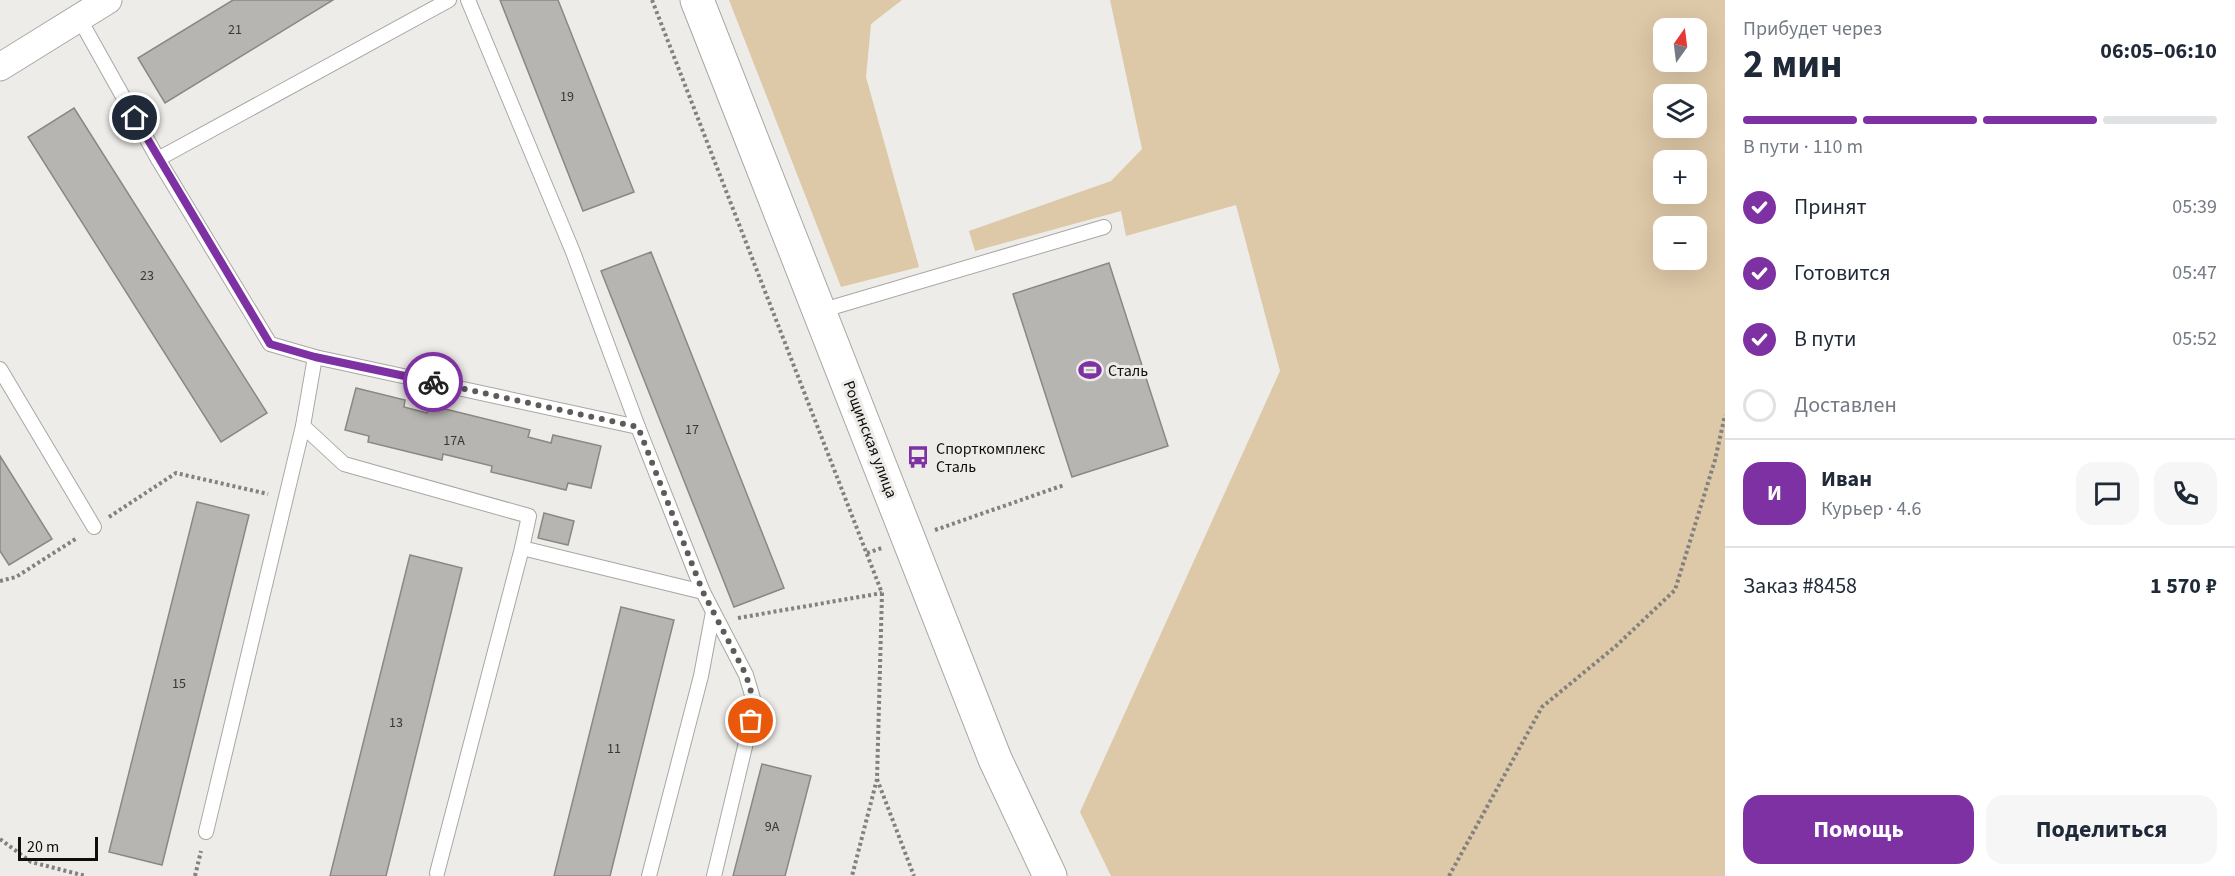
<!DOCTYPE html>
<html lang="ru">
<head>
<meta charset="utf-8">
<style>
  :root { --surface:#fff; --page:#f6f6f7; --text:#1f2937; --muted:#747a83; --line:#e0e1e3; --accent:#7d31a2 }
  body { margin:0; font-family:"Source Sans 3",sans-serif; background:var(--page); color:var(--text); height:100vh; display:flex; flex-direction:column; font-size:22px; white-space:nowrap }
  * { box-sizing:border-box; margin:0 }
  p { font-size:20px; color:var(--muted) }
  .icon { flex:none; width:33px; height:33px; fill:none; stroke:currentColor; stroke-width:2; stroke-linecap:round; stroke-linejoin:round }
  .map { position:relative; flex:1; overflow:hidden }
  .details { display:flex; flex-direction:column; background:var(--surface); width:510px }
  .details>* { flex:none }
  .needle { width:39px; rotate:14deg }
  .buttons { position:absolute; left:1653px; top:18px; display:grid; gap:12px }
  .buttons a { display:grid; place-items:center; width:54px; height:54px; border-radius:12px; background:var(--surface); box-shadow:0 6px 24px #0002; font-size:30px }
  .scale { position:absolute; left:18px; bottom:15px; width:80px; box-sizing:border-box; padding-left:6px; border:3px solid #0f0e0d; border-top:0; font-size:16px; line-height:21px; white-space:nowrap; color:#0f0e0d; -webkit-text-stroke:4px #eeece9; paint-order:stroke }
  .pin { position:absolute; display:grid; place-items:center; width:51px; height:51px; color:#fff; margin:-26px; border:3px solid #fff; border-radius:50%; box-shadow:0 2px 6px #0007 }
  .courier { position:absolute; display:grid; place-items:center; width:60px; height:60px; margin:-30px; border:4px solid #7d31a2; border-radius:50%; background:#fff; color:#222; box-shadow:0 2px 8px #0007 }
  .summary em { font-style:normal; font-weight:700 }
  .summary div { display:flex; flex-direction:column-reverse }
  .summary { display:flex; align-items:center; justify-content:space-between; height:102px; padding:0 18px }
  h1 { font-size:39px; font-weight:700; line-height:45px }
  .bar { display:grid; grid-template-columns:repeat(4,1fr); gap:9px 6px; align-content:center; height:72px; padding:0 18px }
  .bar i { height:8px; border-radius:4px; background:var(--line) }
  .bar .selected { background:var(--accent) }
  .bar p { grid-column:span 4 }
  .line { display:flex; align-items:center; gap:15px; padding:0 18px; border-top:2px solid var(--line) }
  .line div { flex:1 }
  .round { display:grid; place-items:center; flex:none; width:63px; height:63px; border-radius:18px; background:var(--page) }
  ol { padding:0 18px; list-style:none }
  li { display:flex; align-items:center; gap:18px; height:66px }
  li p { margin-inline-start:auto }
  li .icon { padding:6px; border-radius:50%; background:var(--accent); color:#fff; stroke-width:4 }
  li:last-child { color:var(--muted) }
  li i { width:33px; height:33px; border:3px solid var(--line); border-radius:50% }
  .primary-button { display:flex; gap:12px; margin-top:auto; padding:12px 18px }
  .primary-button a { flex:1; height:69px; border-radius:18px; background:var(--accent); color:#fff; font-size:24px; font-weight:700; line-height:69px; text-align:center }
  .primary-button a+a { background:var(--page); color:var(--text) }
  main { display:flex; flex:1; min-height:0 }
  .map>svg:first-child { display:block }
</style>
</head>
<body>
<main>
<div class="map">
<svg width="1725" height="876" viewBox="0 0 1725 876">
  <rect width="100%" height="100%" fill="#eeece9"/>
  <g fill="#ddc8a7" fill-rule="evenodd">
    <path d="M729,0H902L871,24L866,77L919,267L841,287Z"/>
    <path d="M1110,0H1725V876H1111L1080,812L1280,371L1236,205L1126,236L1121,211L975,251L969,231L1111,181L1142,149ZM1696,28V62H1664V28ZM1696,94V128H1664V94ZM1664,160H1696V194H1664ZM1664,226H1696V260H1664Z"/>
  </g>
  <g fill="#b6b5b2" stroke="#898885" stroke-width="1.5">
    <path d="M233,0H333L165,103L138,58Z"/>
    <path d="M500,0H558L634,192L583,211Z"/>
    <path d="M74,108L267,413L221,442L28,137Z"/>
    <path d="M651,252L784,588L734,607L601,271Z"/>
    <path d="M1109,263L1168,446L1072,477L1013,294Z"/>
    <path d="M356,388L405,400L404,407L427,413L429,405L530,430L528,437L551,443L553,435L601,446L591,488L568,483L566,490L491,472L492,466L443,454L442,460L368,442L369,436L345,430Z"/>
    <path d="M0,456L52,539L9,565L0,551Z"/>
    <path d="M197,502L249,515L162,865L109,852Z"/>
    <path d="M544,513L574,521L568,545L538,538Z"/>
    <path d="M410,555L462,568L386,876H330Z"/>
    <path d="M621,607L674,620L610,876H554Z"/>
    <path d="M762,764L811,776L785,876H733Z"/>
  </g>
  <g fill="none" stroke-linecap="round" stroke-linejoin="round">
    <g stroke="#a8a7a4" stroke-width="16">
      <g id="lane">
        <path d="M468,0L573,252L638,427L703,592"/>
        <path d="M79,18L158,159L270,344L315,357L303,426L344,464L529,516L522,548L703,592L746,675L755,705L714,876"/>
        <path d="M158,159L449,0"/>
        <path d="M820,311L1104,227"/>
        <path d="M315,357L638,427"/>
        <path d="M0,369L94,527"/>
        <path d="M206,832L303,426"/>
        <path d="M437,873L522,548"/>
        <path d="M649,876L701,676L713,612"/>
      </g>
    </g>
    <g stroke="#a8a7a4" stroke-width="29">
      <path id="street" d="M0,67L108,0"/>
    </g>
    <g stroke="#a8a7a4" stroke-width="35">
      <path id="secondary" d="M697,0L995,759L1050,876"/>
    </g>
    <g stroke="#83817f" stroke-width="4" stroke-dasharray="3 3" stroke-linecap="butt">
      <path d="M652,0L882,593L877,779L852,876"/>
      <path d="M109,517L176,473L268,494"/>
      <path d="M935,530L1064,485"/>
      <path d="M867,553L882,548"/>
      <path d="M0,581L16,577L77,538"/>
      <path d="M738,618L882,593"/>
      <path d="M877,779L914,876"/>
      <path d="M0,839L31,862L86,876"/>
      <path d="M195,876L201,851"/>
      <path d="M1449,876L1542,707L1616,646L1675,590L1715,460L1725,415"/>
    </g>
    <use href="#lane" stroke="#fff" stroke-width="14"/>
    <use href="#street" stroke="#fff" stroke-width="27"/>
    <use href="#secondary" stroke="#fff" stroke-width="33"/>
  </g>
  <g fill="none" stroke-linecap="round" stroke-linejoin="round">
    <path stroke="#5d5c5a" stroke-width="6" stroke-dasharray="0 10.8" d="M433,382L638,427L703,592L746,675L755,705L751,721"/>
    <path stroke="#7d31a2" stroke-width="8" d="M135,118L270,344L315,357L433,382"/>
  </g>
  <defs>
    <g id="stadium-bare" transform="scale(1.8)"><path d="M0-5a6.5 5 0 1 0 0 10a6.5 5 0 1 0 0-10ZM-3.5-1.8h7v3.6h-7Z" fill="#7d31a2" stroke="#eeece9" stroke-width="2.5" paint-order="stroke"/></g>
    <g id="bus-bare" transform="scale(1.8)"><path d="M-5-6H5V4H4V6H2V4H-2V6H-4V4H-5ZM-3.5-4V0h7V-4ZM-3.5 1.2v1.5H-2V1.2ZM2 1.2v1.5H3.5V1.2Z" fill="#7d31a2" stroke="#eeece9" stroke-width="2.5" paint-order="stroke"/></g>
  </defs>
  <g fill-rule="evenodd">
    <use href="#stadium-bare" x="1090" y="370"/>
    <use href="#bus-bare" x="918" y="457"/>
  </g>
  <g text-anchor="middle" stroke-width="6" stroke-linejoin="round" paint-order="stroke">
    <g font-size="14" fill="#393836">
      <text x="235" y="34">21</text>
      <text x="567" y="101">19</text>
      <text x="147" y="280">23</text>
      <text x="692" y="434">17</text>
      <text x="454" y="445">17А</text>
      <text x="179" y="688">15</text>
      <text x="396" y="727">13</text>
      <text x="614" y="753">11</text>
      <text x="772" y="831">9А</text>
    </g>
    <g font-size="16" fill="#0f0e0d" stroke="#eeece9" text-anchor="start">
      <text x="1108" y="376">Сталь</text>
      <text x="936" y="454">Спорткомплекс<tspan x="936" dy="18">Сталь</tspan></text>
    </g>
    <g font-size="16" fill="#0f0e0d" stroke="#eeece9">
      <text transform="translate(871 439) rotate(69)" y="6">Рощинская улица</text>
    </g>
  </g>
</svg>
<div class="buttons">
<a><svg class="needle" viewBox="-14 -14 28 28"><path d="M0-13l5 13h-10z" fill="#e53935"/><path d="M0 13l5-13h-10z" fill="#747a83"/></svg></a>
<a><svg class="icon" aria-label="layers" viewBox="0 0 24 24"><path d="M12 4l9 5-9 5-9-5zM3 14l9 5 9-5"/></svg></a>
<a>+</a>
<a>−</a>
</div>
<div class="scale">20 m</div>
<div class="pin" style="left:751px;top:721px;background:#ea580c"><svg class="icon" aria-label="bag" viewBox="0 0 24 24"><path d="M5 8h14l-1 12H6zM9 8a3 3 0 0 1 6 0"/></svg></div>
<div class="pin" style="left:135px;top:118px;background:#1f2937"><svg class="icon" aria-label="home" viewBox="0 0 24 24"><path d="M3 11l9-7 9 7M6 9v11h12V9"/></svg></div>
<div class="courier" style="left:433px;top:382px"><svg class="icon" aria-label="bike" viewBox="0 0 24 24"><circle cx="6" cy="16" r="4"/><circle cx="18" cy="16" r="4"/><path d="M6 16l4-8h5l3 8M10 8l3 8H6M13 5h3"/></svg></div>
</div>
<section class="details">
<div class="summary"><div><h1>2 мин</h1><p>Прибудет через</p></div><em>06:05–06:10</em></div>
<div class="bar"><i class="selected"></i><i class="selected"></i><i class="selected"></i><i></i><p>В пути · 110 m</p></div>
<ol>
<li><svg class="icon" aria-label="check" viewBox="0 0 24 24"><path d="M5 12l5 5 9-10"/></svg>Принят<p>05:39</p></li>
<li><svg class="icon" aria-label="check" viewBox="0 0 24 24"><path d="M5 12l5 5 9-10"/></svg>Готовится<p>05:47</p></li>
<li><svg class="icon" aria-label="check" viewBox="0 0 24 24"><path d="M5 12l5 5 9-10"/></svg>В пути<p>05:52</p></li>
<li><i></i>Доставлен</li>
</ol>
<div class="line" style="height:108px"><b class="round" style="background:var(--accent);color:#fff">И</b><div><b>Иван</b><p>Курьер · 4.6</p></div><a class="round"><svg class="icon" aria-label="chat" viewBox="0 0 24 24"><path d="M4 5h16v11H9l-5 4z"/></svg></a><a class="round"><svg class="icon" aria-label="phone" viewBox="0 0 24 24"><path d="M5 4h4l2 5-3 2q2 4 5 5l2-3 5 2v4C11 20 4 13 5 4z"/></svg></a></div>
<div class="line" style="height:78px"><div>Заказ #8458</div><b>1 570 ₽</b></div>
<div class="primary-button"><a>Помощь</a><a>Поделиться</a></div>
</section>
</main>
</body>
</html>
